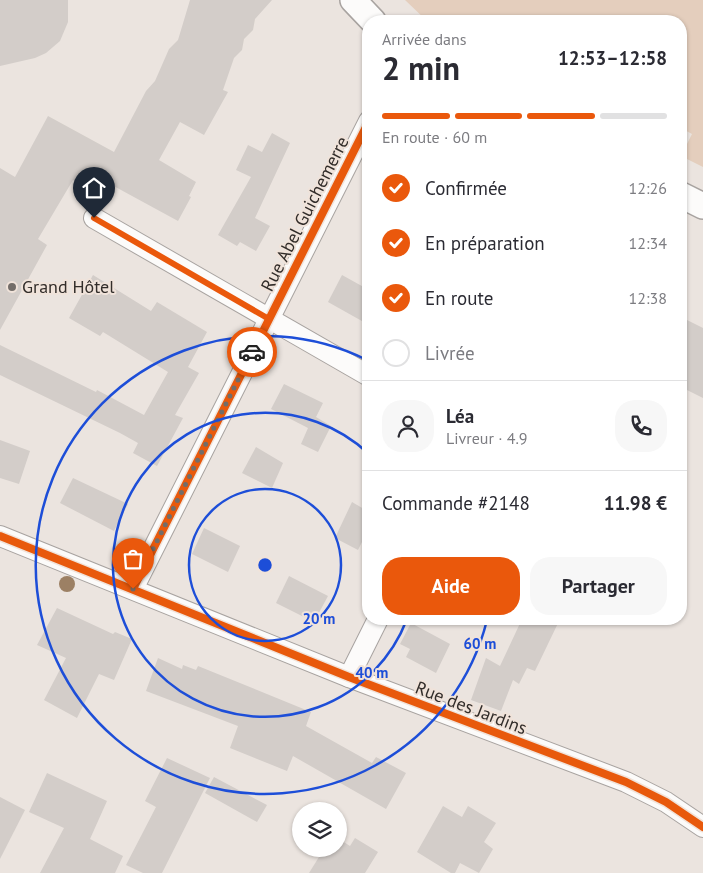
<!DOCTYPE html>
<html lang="fr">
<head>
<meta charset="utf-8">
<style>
  :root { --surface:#fff; --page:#f7f7f7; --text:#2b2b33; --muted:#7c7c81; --line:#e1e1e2; --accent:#ea580c }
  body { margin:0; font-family:"PT Sans",sans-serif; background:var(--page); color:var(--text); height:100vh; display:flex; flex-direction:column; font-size:19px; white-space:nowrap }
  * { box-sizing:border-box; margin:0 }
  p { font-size:16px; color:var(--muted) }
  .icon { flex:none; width:28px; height:28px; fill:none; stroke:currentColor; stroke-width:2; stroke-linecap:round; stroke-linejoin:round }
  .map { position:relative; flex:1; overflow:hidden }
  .sheet { position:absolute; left:362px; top:15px; width:325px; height:610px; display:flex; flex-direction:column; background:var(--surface); border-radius:20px; box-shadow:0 1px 4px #0004 }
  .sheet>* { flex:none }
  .fabs { position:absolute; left:292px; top:802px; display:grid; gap:10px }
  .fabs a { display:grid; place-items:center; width:55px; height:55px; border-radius:50%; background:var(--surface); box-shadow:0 1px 4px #0004; font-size:25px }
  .pin { position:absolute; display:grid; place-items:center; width:42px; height:42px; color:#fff; margin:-51px -21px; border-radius:50% 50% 50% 0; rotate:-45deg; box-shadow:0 0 5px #0007 }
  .pin .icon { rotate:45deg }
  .courier { position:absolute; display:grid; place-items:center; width:50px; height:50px; margin:-25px; border:4px solid #ea580c; border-radius:50%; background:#fff; color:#222; box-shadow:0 1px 6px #0007 }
  .overview em { font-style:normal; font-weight:600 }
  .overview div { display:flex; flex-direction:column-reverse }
  .overview { display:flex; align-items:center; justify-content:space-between; height:85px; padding:0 20px }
  h1 { font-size:32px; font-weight:600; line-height:38px }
  .bar { display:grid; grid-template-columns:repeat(4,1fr); gap:8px 5px; align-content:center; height:60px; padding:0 20px }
  .bar i { height:6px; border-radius:4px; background:var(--line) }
  .bar .current { background:var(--accent) }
  .bar p { grid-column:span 4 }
  .line { display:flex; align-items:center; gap:12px; padding:0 20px; border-top:1px solid var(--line) }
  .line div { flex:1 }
  .round { display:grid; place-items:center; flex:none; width:52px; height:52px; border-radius:20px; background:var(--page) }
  ol { padding:0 20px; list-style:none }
  li { display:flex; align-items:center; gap:15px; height:55px }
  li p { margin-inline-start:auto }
  li .icon { padding:5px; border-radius:50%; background:var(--accent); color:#fff; stroke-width:4 }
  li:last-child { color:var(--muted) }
  li i { width:28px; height:28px; border:2px solid var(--line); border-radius:50% }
  .button { display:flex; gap:10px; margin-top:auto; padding:10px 20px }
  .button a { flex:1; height:58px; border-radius:20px; background:var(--accent); color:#fff; font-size:20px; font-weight:600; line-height:58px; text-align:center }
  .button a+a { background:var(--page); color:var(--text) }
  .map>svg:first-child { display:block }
</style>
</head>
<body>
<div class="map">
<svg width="703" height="873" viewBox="0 0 703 873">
  <rect width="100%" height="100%" fill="#ebe4df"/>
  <path fill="#e4cebd" d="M405,0H703V167L681,156L692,134L681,128V21H427Z"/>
  <g fill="#d3cdc9">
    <path d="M0,0H68V22L60,41L46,53L35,58L0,66Z"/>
    <path d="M190,0H272L255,19L253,30L244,39L242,50L234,58L223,90L228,92L204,135L180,122L159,160L196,182L189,196L191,197L178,221L99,178L93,191L73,180L38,239L47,245L0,330V168L15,177L48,116L114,152L146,91L155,81L169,49L178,40Z"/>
    <path d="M272,133L290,143L255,218L270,226L256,251L240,242L237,246L218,235L251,177L236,170L248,145L262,152Z"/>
    <path d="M93,275L151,311L157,302L207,332L188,367L199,373L175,415L183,418L157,466L133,453L138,443L120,433L0,375V345L96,392L97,390L144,415L168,372L103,332L100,336L69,318Z"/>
    <path d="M342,275L369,290V325L328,302Z"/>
    <path d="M681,317L703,328V398L681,387Z"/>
    <path d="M284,384L323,403L316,417L331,426L318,452L301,444L308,428L271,409Z"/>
    <path d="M0,440L30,451L19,484L0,478Z"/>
    <path d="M256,447L283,463L272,488L242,473Z"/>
    <path d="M73,478L128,504L114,531L60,503Z"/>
    <path d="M352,502L369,512V528L358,550L335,538Z"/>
    <path d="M204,528L240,546L228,572L192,554Z"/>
    <path d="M289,576L328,596L314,622L276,603Z"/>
    <path d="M57,608L113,634L115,632L132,639L114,680L99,674L77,718L44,700L66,658L37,645Z"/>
    <path d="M522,619H560L535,671L527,668L519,684L513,680L501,711L471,700L486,658L500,666Z"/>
    <path d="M411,623L450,644L436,673L406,657L410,649L400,644Z"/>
    <path d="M158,658L182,669L183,665L196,670L198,666L311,712L306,726L372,763L376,757L406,773L386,809L293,756L287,771L230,748L238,726L146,691Z"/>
    <path d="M167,758L210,778L162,873H143L126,865L156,807L145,801Z"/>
    <path d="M47,773L107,801L90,839L123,856L115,873H40L64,828L29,812Z"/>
    <path d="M214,777L267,805L257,822L205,793Z"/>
    <path d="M0,797L25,810L0,859Z"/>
    <path d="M443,806L462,817L468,806L496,823L484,842L493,849L479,873L460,863L455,873H451L417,852Z"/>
    <path d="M355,838L378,852L365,873H309L324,849H339V839L350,846Z"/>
  </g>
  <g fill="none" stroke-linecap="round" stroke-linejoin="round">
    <g stroke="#a8a3a0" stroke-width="22">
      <g id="minor">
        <path d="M94,218L369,376"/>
        <path d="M0,536L349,677L626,782L666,802L703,827"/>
        <path d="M133,589L369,121"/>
        <path d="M349,677L378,619"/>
      </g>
    </g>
    <g stroke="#a8a3a0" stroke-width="28">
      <g id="tertiary">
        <path d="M353,0L373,21"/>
        <path d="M681,195L703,206"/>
      </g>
    </g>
    <use href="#minor" stroke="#fcfbfa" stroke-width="20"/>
    <use href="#tertiary" stroke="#fcfbfa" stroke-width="25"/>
    <g stroke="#f0e3da" stroke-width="11">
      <g id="cycleway">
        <path d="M0,536L349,677L626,782L666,802L703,827"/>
        <path d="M133,589L369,121"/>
      </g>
    </g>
    <use href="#cycleway" stroke="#e8590c" stroke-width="8"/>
  </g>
  <circle fill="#9c8064" cx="67" cy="584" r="8"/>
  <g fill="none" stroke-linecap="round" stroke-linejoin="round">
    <path stroke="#736d69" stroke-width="5" stroke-dasharray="0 9" d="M133,589L252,352"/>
    <path stroke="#ea580c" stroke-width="6" d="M94,218L269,319L252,352"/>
  </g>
  <g fill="none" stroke="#1d4ed8" stroke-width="2.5">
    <circle cx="265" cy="565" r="76"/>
    <path d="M407 619A152 152 0 1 1 369 454"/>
    <path d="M487 620A229 229 0 1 1 367 360"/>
  </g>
  <circle fill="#736d69" stroke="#f0e3da" stroke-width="2" cx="12" cy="287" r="5"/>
  <g text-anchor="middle" stroke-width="4" stroke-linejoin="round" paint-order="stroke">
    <g font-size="18" fill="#322d2a" stroke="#f0e3da">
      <text transform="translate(305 214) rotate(-63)" y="6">Rue Abel Guichemerre</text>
      <text transform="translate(471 708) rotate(21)" y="6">Rue des Jardins</text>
    </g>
    <g font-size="18" fill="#322d2a" stroke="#f0e3da" text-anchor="start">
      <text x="22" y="293">Grand Hôtel</text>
    </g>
  </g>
  <circle cx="265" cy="565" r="8" fill="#1d4ed8" stroke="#f0e3da" stroke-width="2.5"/>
  <g font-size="15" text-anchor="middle" font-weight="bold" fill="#1d4ed8" stroke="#f0e3da" stroke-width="4" stroke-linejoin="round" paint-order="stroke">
    <text x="319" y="624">20 m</text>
    <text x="480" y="649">60 m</text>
    <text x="372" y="678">40 m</text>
  </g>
</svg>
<div class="fabs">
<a><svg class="icon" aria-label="layers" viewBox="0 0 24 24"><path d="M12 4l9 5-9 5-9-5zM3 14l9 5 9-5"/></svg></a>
</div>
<div class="pin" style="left:133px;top:589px;background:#ea580c"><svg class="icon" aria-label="bag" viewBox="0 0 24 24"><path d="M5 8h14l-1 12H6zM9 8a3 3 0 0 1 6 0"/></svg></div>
<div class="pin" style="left:94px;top:218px;background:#1f2937"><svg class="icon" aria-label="home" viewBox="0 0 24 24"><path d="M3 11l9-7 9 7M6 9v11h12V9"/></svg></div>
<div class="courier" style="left:252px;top:352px"><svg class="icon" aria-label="car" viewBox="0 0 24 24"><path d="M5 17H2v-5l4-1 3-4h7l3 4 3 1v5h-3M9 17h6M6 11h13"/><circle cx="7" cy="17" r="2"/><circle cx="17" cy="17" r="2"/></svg></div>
<section class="sheet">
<div class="overview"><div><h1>2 min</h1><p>Arrivée dans</p></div><em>12:53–12:58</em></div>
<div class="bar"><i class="current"></i><i class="current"></i><i class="current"></i><i></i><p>En route · 60 m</p></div>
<ol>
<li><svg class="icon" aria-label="check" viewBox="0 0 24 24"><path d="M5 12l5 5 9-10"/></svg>Confirmée<p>12:26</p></li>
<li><svg class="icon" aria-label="check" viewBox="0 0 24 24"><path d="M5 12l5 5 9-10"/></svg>En préparation<p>12:34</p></li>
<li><svg class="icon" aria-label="check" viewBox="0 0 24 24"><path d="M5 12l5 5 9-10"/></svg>En route<p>12:38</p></li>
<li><i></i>Livrée</li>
</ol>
<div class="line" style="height:90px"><a class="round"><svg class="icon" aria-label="person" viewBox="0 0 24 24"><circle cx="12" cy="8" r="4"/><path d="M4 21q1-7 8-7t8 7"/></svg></a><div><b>Léa</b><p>Livreur · 4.9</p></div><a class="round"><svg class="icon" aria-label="phone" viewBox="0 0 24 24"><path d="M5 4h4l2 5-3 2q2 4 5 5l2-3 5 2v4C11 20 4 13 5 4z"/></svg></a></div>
<div class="line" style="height:65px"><div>Commande #2148</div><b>11.98 €</b></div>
<div class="button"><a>Aide</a><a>Partager</a></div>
</section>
</div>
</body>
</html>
